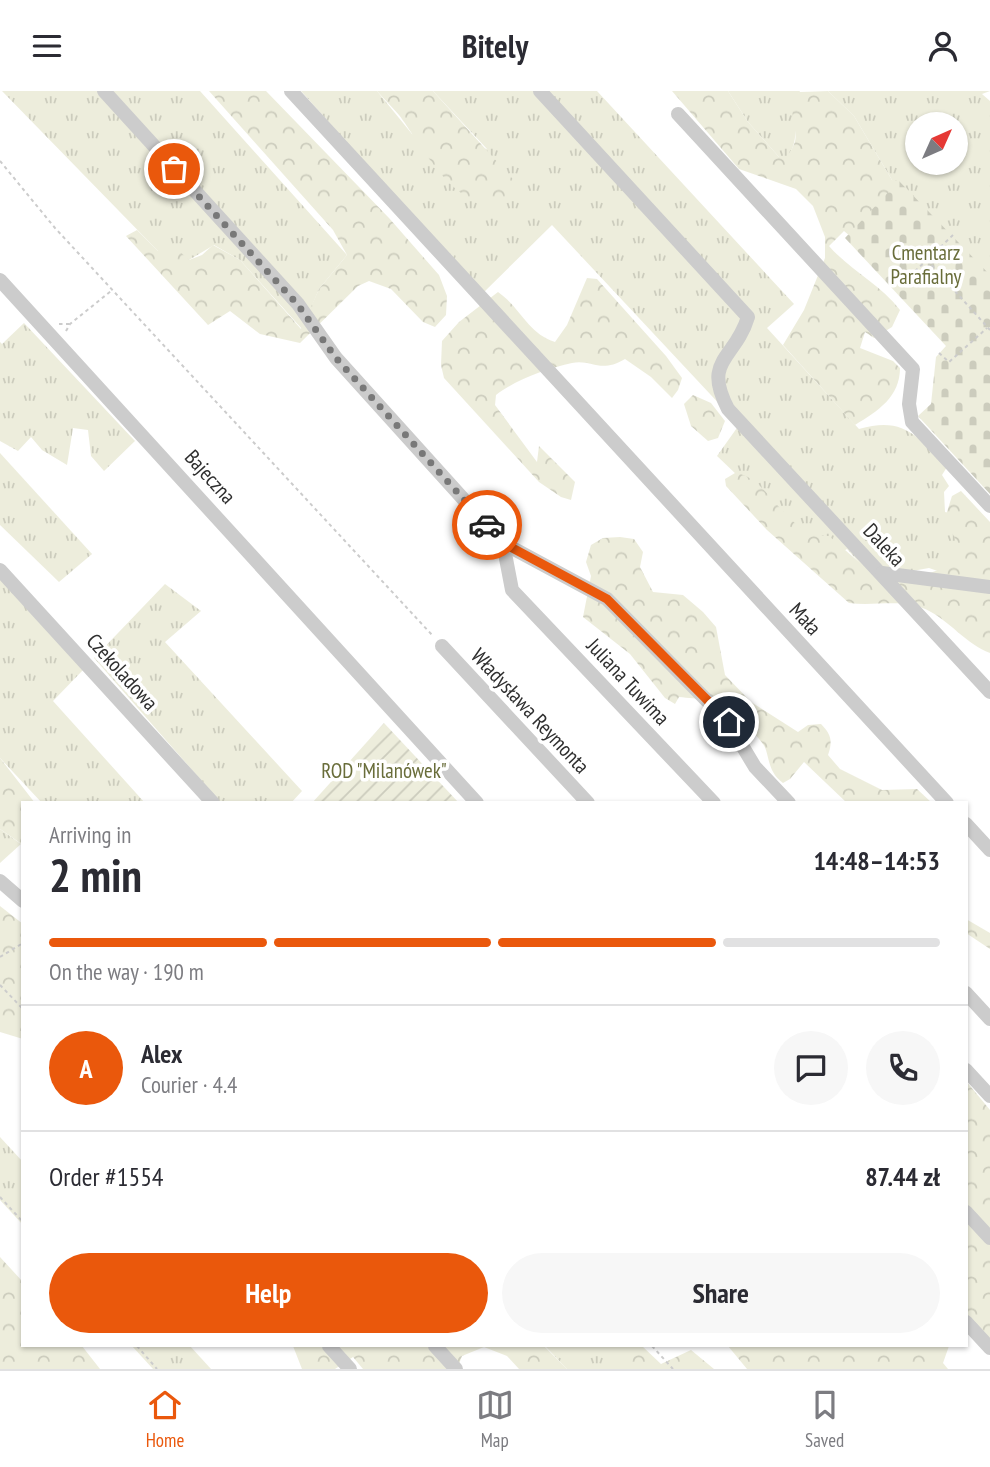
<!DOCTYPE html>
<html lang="en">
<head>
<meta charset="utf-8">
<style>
  :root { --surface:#fff; --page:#f7f7f7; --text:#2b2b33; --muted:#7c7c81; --line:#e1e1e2; --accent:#ea580c }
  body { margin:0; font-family:"PT Sans Narrow",sans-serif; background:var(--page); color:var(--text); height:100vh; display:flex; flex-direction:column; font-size:26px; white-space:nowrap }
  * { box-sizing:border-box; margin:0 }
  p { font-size:23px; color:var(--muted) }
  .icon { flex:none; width:38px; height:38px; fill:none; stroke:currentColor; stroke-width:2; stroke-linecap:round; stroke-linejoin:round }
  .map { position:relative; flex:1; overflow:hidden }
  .panel { position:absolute; left:21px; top:710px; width:947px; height:546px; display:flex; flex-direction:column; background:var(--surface); border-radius:0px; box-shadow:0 2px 5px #0004 }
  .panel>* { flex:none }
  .needle { width:46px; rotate:45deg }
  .tools { position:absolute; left:905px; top:21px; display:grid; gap:14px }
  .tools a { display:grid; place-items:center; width:63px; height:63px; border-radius:50%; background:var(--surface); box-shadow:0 2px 5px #0004; font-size:35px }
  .pin { position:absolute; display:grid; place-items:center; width:60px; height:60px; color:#fff; margin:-30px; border:4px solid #fff; border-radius:50%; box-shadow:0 2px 7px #0007 }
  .courier { position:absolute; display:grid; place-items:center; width:70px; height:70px; margin:-35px; border:5px solid #ea580c; border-radius:50%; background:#fff; color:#222; box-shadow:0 2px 9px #0007 }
  .summary em { font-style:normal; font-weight:800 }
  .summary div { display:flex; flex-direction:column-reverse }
  .summary { display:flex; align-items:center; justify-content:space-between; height:119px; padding:0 28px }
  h1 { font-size:46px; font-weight:800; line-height:52px }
  .bar { display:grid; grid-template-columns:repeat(4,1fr); gap:10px 7px; align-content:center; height:84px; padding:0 28px }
  .bar i { height:9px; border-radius:5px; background:var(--line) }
  .bar .current { background:var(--accent) }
  .bar p { grid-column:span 4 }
  .line { display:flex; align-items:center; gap:18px; padding:0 28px; border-top:2px solid var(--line) }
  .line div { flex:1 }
  .round { display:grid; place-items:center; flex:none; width:74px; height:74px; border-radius:37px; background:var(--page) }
  .button { display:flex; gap:14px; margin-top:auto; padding:14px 28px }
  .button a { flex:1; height:80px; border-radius:42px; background:var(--accent); color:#fff; font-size:28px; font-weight:800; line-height:80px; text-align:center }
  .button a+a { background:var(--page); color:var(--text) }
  header { display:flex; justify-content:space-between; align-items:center; height:91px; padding:0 28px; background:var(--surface); font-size:32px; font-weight:800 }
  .tab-bar { display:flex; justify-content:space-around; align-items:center; height:98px; border-top:2px solid var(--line); background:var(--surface); font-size:19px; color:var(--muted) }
  .tab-bar a { display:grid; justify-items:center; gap:4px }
  .tab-bar .current { color:var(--accent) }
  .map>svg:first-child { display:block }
</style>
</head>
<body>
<header><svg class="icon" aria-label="menu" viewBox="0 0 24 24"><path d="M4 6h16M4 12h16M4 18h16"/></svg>Bitely<svg class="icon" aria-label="person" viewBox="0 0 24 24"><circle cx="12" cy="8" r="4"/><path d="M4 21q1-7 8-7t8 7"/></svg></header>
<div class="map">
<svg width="990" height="1278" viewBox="0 0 990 1278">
  <defs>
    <pattern id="grass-tufts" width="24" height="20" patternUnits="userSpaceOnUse" patternTransform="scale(1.75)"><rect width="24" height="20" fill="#ededdc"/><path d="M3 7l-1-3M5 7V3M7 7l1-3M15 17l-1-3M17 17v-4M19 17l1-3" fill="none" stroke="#ccccbd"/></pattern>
    <pattern id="forest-crowns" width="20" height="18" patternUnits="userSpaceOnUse" patternTransform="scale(1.75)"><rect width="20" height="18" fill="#ededdc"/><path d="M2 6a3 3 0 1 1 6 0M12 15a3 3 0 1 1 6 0" fill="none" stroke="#ccccbd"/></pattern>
    <pattern id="cemetery-stones" width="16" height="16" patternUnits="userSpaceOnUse" patternTransform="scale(1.75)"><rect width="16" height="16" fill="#ededdc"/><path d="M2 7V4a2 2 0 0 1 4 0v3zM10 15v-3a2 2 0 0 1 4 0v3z" fill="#ccccbd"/></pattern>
    <pattern id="garden-furrows" width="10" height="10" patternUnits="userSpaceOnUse" patternTransform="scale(1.75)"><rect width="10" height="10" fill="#ededdc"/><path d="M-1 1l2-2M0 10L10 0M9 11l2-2" fill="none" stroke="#ccccbd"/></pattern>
  </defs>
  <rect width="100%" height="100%" fill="#fff"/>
  <g fill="url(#grass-tufts)" fill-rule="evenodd">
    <path d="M2,0H200L347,164L319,198L302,238L240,169L214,154L189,169L158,160Z"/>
    <path d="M301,0H377L412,43L487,58L433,0H597L794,213L767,237L859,338C905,325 917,346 947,376L942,384L949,395L944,401L945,421L957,424L990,472L952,485L929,477L873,487L847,458L827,470L717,365L739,334L552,134L482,203Z"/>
    <path d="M728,0H800C788,23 804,44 787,66H779L748,31Z"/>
    <path d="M828,0H990L982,3L990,10V185L892,89L854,25ZM917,33H956V72H917Z"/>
    <path d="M24,232L135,350L104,380L91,365L88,339L73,337L67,374L42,359L31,346L18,360L0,350V251L2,253Z"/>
    <path d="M0,362L92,463L59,491L0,434Z"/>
    <path d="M0,484L84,578L53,610L145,712H42L0,667Z"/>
    <path d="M165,493L201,520L165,551L302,700L291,712H221L94,567Z"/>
    <path d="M0,738L21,753L0,772Z"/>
    <path d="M0,1046L23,1071V1134L0,1109Z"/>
    <path d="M132,1255H190L211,1278H153Z"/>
    <path d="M545,1255H617L637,1278H567Z"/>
  </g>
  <g fill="url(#forest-crowns)">
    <path d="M209,0H266L389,127L439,184L447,205L446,224L435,236L423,231L391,198L369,190L358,195L300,252L260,243L230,220L208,234L126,145L137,139L158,160L173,154L189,169L202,164L213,154L240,169L301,238L319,198L347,164L333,139Z"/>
    <path d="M377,0H433L520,96C468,148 425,58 399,24C392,16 384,8 377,0Z"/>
    <path d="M672,0H728L748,31L779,66L787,65C804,44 790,38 793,17C793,12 797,5 799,1L828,0L854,25L892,89L899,90L948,139L858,152L844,140L829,155C850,179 880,193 900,219L892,236L874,247L865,241L860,257L893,270L900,277C900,306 878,320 855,334L783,254L804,219L825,167V146L813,115L796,98L739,78Z"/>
    <path d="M587,187L597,188L666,265L682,287L678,299L672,307L651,286L625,268C600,283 592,268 572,272C548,277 515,289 496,304L495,314L537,371L539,355L575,391L571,409L561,406L539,391L444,287L441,274L442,250L459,231L498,201C520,216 528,243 555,251L567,234Z"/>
    <path d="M693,304L711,312L725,330L718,347L708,350L691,335L684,313Z"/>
    <path d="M735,382C771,386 784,446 829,445L860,472L924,484L947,476L962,462L945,427L952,405L961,400L990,431V562C967,553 952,533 931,521C905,506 876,516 849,512L767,439L726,395L725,388Z"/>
    <path d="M620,446L634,448L643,461L640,476L653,501L683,504L703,521L716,536L725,584L751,611L798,641L808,634L821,633C831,643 833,650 828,664L840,678L882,699L917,698L932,712H847L804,671L790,688L783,692C770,682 770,673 766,659C761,643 722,615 707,610C698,607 688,607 679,606L675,613L665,607L630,563L583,526L591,485L586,471L591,454L603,447Z"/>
    <path d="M0,667L35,712H23V754L0,738Z"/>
    <path d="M0,815L23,833V948L0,941Z"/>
    <path d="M966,828L990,842V858L966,842Z"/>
    <path d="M966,990L990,1019V1251L966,1224Z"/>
    <path d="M0,1166L23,1191V1255H82L100,1278H0Z"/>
    <path d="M293,1255H544L567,1278H519L507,1265L484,1256L462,1265L457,1278H363L353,1266L335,1278H302Z"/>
    <path d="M607,1255H642L661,1273L691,1259L714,1278H621Z"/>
    <path d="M728,1255H949L943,1272L948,1278H747Z"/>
  </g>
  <path fill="url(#cemetery-stones)" d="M899,90L990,184V403L918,325L931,313L936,266L946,255L845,147Z"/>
  <path fill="url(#garden-furrows)" d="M384,632L459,712H312Z"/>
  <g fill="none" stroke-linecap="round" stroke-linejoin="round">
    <g stroke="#ccc" stroke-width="2" stroke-dasharray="3.5 3.5" stroke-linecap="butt">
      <path d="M0,70L55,137L433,545"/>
      <path d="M927,169L990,239"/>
      <path d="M910,185L953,144"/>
      <path d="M59,233H70"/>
      <path d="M66,240L70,233L111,200"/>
      <path d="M939,262L949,271L987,237"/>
      <path d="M0,866L23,852"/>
      <path d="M0,894L23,918"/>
      <path d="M0,1106L23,1131"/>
      <path d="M137,1255L157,1278"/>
      <path d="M652,1255L673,1278"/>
    </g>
    <g stroke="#ccc" stroke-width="14">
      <path d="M104,0L298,213L336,267L503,452L512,499L714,712"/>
      <path d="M291,0L947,712"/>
      <path d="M540,0L748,226C735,269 702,268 728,318L990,601"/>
      <path d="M678,23L913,278L909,313L912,331L990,415"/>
      <path d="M0,189L477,712"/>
      <path d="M503,452L607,508L728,631L755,676L789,712"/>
      <path d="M0,479L213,712"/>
      <path d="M882,482L990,496"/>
      <path d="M442,555L588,712"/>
      <path d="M966,733L990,759"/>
      <path d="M0,790L23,810"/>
      <path d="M966,902L990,928"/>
      <path d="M966,979L990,1005"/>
      <path d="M966,1121L990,1147"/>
      <path d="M966,1231L990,1257"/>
      <path d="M329,1255L350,1278"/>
      <path d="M435,1255L456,1278"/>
    </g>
  </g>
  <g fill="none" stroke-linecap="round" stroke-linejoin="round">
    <path stroke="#787878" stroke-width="7" stroke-dasharray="0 12.6" d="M174,78L298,214L336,267L487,434"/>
    <path stroke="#ea580c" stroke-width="9" d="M487,434L503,452L607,508L729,631"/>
  </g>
  <g text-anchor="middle" stroke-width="7" stroke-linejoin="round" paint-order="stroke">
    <g font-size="21" fill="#696d3a" stroke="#fff">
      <text x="926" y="169">Cmentarz<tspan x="926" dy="24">Parafialny</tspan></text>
      <text x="384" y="687">ROD "Milanówek"</text>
    </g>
    <g font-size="21" fill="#2f2f2f" stroke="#fff">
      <text transform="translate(210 386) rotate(48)" y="7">Bajeczna</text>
      <text transform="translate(884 454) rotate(47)" y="7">Daleka</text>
      <text transform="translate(805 528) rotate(47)" y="7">Mała</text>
      <text transform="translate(122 581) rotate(48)" y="7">Czekoladowa</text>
      <text transform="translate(628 591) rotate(47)" y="7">Juliana Tuwima</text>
      <text transform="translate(530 620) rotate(47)" y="7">Władysława Reymonta</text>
    </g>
  </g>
</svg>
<div class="tools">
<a><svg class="needle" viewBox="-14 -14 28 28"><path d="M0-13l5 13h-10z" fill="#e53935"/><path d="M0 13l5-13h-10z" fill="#7c7c81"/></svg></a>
</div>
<div class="pin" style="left:174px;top:78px;background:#ea580c"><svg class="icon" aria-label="bag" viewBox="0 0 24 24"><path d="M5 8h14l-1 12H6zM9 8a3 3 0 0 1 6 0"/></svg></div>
<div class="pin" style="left:729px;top:631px;background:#1f2937"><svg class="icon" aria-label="home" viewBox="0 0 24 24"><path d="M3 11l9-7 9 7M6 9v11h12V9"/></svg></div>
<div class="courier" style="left:487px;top:434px"><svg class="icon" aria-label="car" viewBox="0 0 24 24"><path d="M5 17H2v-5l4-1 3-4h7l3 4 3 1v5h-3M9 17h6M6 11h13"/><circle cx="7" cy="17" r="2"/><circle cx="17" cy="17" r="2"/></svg></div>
<section class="panel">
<div class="summary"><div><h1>2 min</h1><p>Arriving in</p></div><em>14:48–14:53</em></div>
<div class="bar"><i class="current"></i><i class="current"></i><i class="current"></i><i></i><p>On the way · 190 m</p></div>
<div class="line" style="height:126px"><b class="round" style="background:var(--accent);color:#fff">A</b><div><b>Alex</b><p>Courier · 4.4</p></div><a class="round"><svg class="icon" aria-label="chat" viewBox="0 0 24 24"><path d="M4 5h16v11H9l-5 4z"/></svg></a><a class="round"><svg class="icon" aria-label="phone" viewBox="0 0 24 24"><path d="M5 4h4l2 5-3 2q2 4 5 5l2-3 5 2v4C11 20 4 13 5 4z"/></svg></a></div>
<div class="line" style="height:91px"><div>Order #1554</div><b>87.44 zł</b></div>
<div class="button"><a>Help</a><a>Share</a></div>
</section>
</div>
<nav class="tab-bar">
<a class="current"><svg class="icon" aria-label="home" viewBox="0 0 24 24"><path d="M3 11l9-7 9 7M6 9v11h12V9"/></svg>Home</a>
<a><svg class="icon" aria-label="map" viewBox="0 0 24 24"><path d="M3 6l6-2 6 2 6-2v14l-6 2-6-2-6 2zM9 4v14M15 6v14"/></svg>Map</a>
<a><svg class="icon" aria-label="saved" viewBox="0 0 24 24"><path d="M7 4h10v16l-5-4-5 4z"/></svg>Saved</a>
</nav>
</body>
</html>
